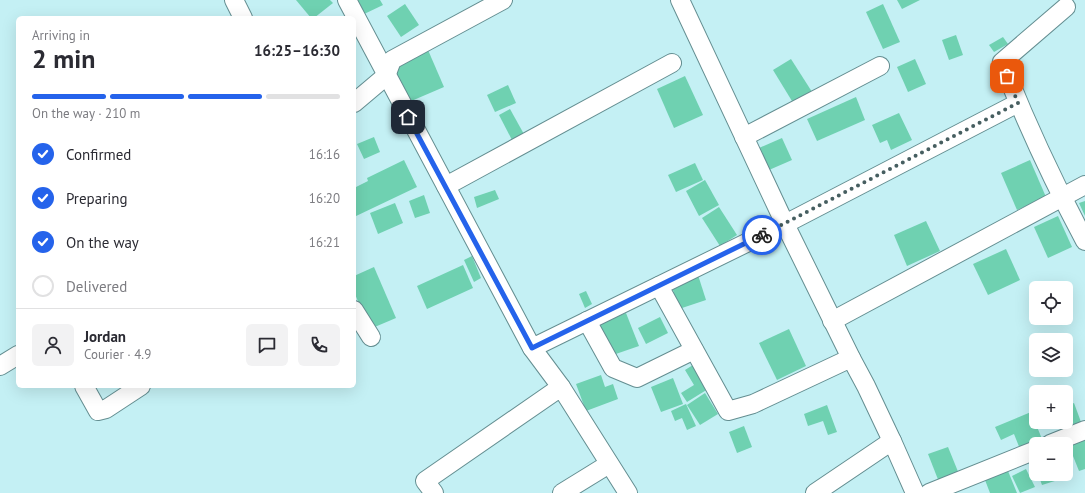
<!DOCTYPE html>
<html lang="en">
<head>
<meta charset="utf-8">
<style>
  :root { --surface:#fff; --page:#f2f2f3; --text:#2b2b33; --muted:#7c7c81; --line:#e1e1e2; --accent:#2563eb }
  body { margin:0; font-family:"PT Sans",sans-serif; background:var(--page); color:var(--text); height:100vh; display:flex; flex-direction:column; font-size:15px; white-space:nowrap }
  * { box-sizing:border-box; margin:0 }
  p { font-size:13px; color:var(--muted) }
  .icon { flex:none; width:22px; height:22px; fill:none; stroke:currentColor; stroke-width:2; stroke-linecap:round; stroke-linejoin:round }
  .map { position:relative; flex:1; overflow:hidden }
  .side { position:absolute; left:16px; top:16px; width:340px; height:372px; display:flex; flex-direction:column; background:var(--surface); border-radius:6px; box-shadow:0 4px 16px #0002 }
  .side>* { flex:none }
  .buttons { position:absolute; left:1029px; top:281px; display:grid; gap:8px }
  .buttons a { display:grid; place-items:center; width:44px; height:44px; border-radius:6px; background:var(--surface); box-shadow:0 4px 16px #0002; font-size:20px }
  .pin { position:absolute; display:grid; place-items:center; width:34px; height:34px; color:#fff; margin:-17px; border-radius:8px; box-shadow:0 2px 6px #0006 }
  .courier { position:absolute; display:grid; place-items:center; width:40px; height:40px; margin:-20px; border:3px solid #2563eb; border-radius:50%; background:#fff; color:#222; box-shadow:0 1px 5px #0007 }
  .overview em { font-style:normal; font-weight:700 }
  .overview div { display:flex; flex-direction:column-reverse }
  .overview { display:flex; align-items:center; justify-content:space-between; height:68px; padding:0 16px }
  h1 { font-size:26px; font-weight:700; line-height:30px }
  .bar { display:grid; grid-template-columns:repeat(4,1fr); gap:6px 4px; align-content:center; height:48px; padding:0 16px }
  .bar i { height:5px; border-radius:3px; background:var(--line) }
  .bar .active { background:var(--accent) }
  .bar p { grid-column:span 4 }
  .line { display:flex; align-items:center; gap:10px; padding:0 16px; border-top:1px solid var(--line) }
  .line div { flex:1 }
  .round { display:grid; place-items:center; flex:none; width:42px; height:42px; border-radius:6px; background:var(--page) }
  ol { padding:0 16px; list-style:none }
  li { display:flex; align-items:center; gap:12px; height:44px }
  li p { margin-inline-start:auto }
  li .icon { padding:4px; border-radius:50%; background:var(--accent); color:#fff; stroke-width:4 }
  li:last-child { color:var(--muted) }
  li i { width:22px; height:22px; border:2px solid var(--line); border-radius:50% }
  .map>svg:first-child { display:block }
</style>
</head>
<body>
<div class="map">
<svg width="1085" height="493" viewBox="0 0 1085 493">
  <rect width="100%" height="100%" fill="#c4f0f4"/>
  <g fill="#6fd1b1">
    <path d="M296,0H330L333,3L314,18H311Z"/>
    <path d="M352,0H380L383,5L360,16Z"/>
    <path d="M897,0H920L902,9Z"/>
    <path d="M405,4L419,25L401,37L387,16Z"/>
    <path d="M883,4L900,42L883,49L866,12Z"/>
    <path d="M956,35L963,55L949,60L942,40Z"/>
    <path d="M1003,37L1008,44L994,52L989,45Z"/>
    <path d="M428,50L444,87L409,102L393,65Z"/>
    <path d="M791,59L814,95L795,106L773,70Z"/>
    <path d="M915,59L926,84L908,92L897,67Z"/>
    <path d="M685,76L703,115L674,128L657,89Z"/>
    <path d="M508,85L516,103L495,112L487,95Z"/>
    <path d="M856,97L865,120L817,141L807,119Z"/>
    <path d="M510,109L525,136L513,142L499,115Z"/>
    <path d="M899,113L912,140L891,150L887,140L880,143L872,125Z"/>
    <path d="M374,137L380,152L364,159L357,144Z"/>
    <path d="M782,138L792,160L769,170L759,148Z"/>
    <path d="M404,160L417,187L354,217V188L368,181L367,178Z"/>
    <path d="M1030,160L1046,197L1017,210L1001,173Z"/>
    <path d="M695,163L703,180L676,192L668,175Z"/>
    <path d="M705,180L719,205L699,216L686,191Z"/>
    <path d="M495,190L499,199L477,208L474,197Z"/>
    <path d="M424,195L430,213L415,218L409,201Z"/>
    <path d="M1085,201V216L1079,203Z"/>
    <path d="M395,203L403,223L378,234L370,213Z"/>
    <path d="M719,207L737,235L720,246L702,218Z"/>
    <path d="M1058,216L1072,247L1048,258L1034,227Z"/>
    <path d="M926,221L940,251L907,266L894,235Z"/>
    <path d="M1006,249L1020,280L988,295L973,264Z"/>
    <path d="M472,256L481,278L474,282L464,260Z"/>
    <path d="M463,265L473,288L427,309L417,286Z"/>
    <path d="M374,267L396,318L370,329L354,292V276Z"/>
    <path d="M698,275L706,300L679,309L671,284Z"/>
    <path d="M586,291L592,304L585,308L579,294Z"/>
    <path d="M626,313L639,346L610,356L598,324Z"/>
    <path d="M660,317L668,333L646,344L638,328Z"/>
    <path d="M789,329L806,366L777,380L759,343Z"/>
    <path d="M693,365L708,389L687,402L681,393L694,385L685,370Z"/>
    <path d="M601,375L605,387L613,384L618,399L586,411L576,384Z"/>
    <path d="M673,378L683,404L661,412L651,387Z"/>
    <path d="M705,393L718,414L700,425L687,405Z"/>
    <path d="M1074,403L1081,422L1065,428L1064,422H1066V406Z"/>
    <path d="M686,404L696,426L687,430L682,418L675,421L671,411Z"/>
    <path d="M827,405L837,432L828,435L823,421L808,426L804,414Z"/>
    <path d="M1031,412L1042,439L1020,449L1014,434L1001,440L995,427Z"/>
    <path d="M744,426L752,447L737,453L729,432Z"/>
    <path d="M1085,440V469L1079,471L1069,446Z"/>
    <path d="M948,447L959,474L939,482L928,454Z"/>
    <path d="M1066,447L1073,467L1066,469Z"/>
    <path d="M1026,469L1035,487L1020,493L1012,476Z"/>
    <path d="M1008,471L1017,493H990L985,480Z"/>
    <path d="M1038,474H1056L1058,480L1042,485Z"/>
  </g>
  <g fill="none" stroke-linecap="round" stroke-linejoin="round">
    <g stroke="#648e91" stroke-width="20">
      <g id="minor">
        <path d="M234,0L243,18"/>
        <path d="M347,0L532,348L785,224L1018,103"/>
        <path d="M680,0L785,224L851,358L866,386L892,441L915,493"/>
        <path d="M1066,7L1002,62C1026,123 1054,183 1085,241"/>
        <path d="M354,103L386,76L392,60L503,0"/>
        <path d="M744,137L880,66"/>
        <path d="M446,186L672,63"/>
        <path d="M659,286L728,411L753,404L851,358"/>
        <path d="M354,310L371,337"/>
        <path d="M587,321L613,368L637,378L694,350"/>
        <path d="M832,321L1085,185"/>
        <path d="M532,348L561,387"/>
        <path d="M0,366L18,355"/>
        <path d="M84,386L98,411L106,409L141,386"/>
        <path d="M1050,444L1085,430"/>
        <path d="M434,493L425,481L561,387L628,493"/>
        <path d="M562,493L609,464"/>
        <path d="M815,493L892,441"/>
        <path d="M929,493L1036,450"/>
      </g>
    </g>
    <use href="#minor" stroke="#fff" stroke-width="18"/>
  </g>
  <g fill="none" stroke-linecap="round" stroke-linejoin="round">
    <path stroke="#465e60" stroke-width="4" stroke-dasharray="0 7.2" d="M762,235L1018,103L1007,76"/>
    <path stroke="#2563eb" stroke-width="5" d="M408,117L532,348L762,235"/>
  </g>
</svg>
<div class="buttons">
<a><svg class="icon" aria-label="locate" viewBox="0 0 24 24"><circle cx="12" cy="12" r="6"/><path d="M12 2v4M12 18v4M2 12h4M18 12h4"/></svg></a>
<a><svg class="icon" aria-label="layers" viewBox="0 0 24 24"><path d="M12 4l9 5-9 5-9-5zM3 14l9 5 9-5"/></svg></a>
<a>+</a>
<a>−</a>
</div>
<div class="pin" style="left:1007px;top:76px;background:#ea580c"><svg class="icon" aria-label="bag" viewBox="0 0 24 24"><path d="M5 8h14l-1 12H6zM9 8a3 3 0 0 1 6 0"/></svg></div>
<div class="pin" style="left:408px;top:117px;background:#1f2937"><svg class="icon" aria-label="home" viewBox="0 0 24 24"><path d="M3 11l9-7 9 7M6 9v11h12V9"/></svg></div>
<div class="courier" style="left:762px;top:235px"><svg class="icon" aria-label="bike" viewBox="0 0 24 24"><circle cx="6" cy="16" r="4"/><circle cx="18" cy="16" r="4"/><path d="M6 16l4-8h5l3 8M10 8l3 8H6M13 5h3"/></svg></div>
<section class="side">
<div class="overview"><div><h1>2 min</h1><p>Arriving in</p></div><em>16:25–16:30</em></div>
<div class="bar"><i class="active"></i><i class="active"></i><i class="active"></i><i></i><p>On the way · 210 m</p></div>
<ol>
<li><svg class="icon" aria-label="check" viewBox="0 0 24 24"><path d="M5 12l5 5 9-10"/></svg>Confirmed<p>16:16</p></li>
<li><svg class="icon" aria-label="check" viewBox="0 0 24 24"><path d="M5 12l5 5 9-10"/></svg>Preparing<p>16:20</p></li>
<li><svg class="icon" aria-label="check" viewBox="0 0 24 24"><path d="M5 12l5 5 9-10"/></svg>On the way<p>16:21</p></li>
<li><i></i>Delivered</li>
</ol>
<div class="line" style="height:72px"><a class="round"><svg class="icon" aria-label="person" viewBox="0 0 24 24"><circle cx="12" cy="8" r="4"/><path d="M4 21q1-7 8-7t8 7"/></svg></a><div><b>Jordan</b><p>Courier · 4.9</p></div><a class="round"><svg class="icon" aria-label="chat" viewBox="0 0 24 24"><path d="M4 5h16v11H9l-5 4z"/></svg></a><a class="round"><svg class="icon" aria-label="phone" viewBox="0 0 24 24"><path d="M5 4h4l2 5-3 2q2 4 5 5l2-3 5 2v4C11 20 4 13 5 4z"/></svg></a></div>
</section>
</div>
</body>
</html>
